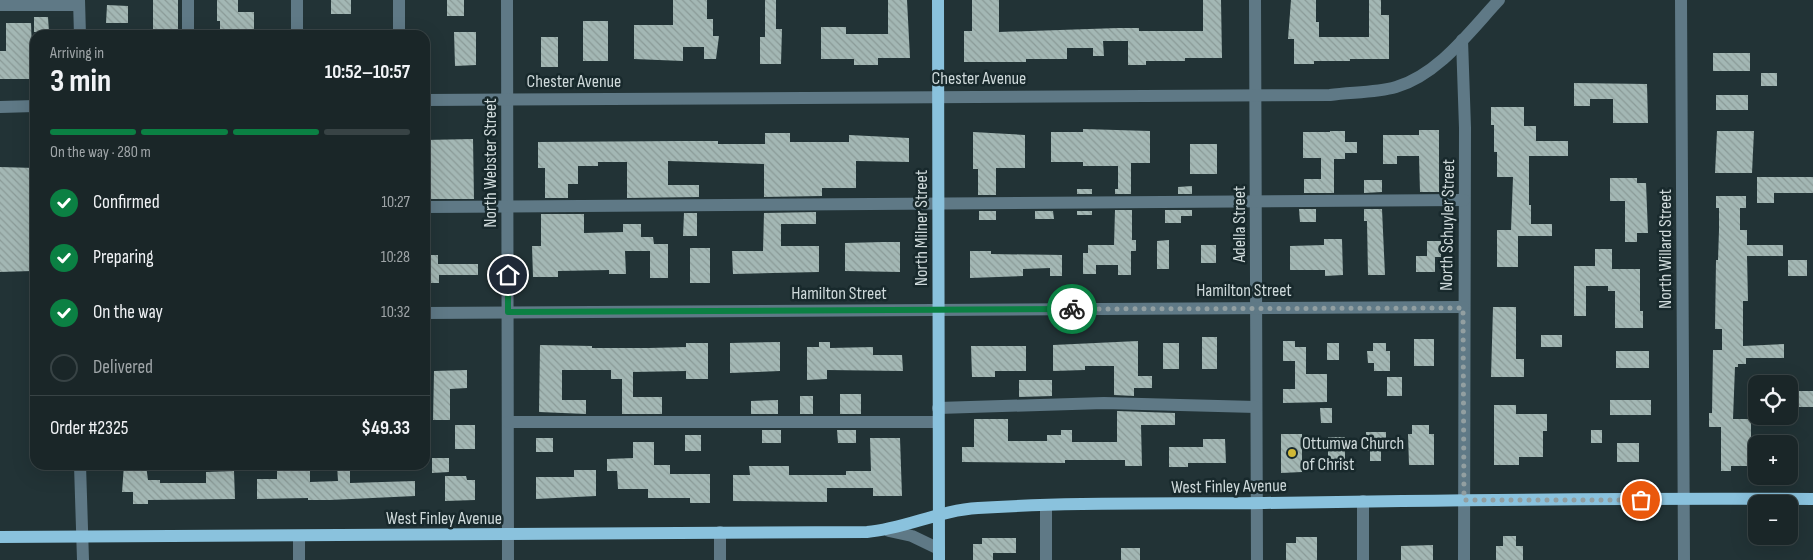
<!DOCTYPE html>
<html lang="en">
<head>
<meta charset="utf-8">
<style>
  :root { --surface:#1a2628; --page:#273234; --text:#f1f3f6; --muted:#9fa5a8; --line:#384345; --accent:#0b8043 }
  body { margin:0; font-family:"Sofia Sans Condensed",sans-serif; background:var(--page); color:var(--text); height:100vh; display:flex; flex-direction:column; font-size:19px; white-space:nowrap }
  * { box-sizing:border-box; margin:0 }
  p { font-size:16px; color:var(--muted) }
  .icon { flex:none; width:28px; height:28px; fill:none; stroke:currentColor; stroke-width:2; stroke-linecap:round; stroke-linejoin:round }
  .map { position:relative; flex:1; overflow:hidden }
  .sheet { position:absolute; left:30px; top:30px; width:400px; height:440px; display:flex; flex-direction:column; background:var(--surface); border-radius:15px; box-shadow:0 5px 20px #0002,0 0 0 1px var(--line) }
  .sheet>* { flex:none }
  .fabs { position:absolute; left:1748px; top:375px; display:grid; gap:10px }
  .fabs a { display:grid; place-items:center; width:50px; height:50px; border-radius:10px; background:var(--surface); box-shadow:0 5px 20px #0002,0 0 0 1px var(--line); font-size:25px }
  .pin { position:absolute; display:grid; place-items:center; width:42px; height:42px; color:#fff; margin:-21px; border:2px solid #fff; border-radius:50%; box-shadow:0 1px 5px #0007 }
  .courier { position:absolute; display:grid; place-items:center; width:50px; height:50px; margin:-25px; border:4px solid #0b8043; border-radius:50%; background:#fff; color:#222; box-shadow:0 1px 6px #0007 }
  .overview em { font-style:normal; font-weight:700 }
  .overview div { display:flex; flex-direction:column-reverse }
  .overview { display:flex; align-items:center; justify-content:space-between; height:85px; padding:0 20px }
  h1 { font-size:32px; font-weight:700; line-height:38px }
  .bar { display:grid; grid-template-columns:repeat(4,1fr); gap:8px 5px; align-content:center; height:60px; padding:0 20px }
  .bar i { height:6px; border-radius:4px; background:var(--line) }
  .bar .active { background:var(--accent) }
  .bar p { grid-column:span 4 }
  .line { display:flex; align-items:center; gap:12px; padding:0 20px; border-top:1px solid var(--line) }
  .line div { flex:1 }
  ol { padding:0 20px; list-style:none }
  li { display:flex; align-items:center; gap:15px; height:55px }
  li p { margin-inline-start:auto }
  li .icon { padding:5px; border-radius:50%; background:var(--accent); color:#fff; stroke-width:4 }
  li:last-child { color:var(--muted) }
  li i { width:28px; height:28px; border:2px solid var(--line); border-radius:50% }
  .map>svg:first-child { display:block }
</style>
</head>
<body>
<div class="map">
<svg width="1813" height="560" viewBox="0 0 1813 560">
  <defs>
    <pattern id="building-back-hatch" width="6" height="6" patternUnits="userSpaceOnUse" patternTransform="scale(1.25)"><rect width="6" height="6" fill="#a3b7b4"/><path d="M-1 5l2 2M0 0l6 6M5-1l2 2" fill="none" stroke="#8a9a97"/></pattern>
  </defs>
  <rect width="100%" height="100%" fill="#223336"/>
  <g fill="url(#building-back-hatch)">
    <rect x="153" y="0" width="25" height="35"/>
    <path d="M217,0H238V12H254V35H220V21H217Z"/>
    <rect x="331" y="0" width="20" height="14"/>
    <rect x="447" y="0" width="17" height="16"/>
    <path d="M673,0H707V19H713V36H719L716,59H704V47H683V61L634,59V25H673Z"/>
    <path d="M765,0H776V29H782L781,64H760V37H765Z"/>
    <path d="M888,0H907L910,58H878V65H854V59H821V27H846V34H888Z"/>
    <path d="M972,0H999V32L1118,28H1139V31H1203V0H1221L1222,58H1185V61H1146V65H1128V41H1103L1104,56H1093V48H1067V59H1026V62H964V31H972Z"/>
    <path d="M1291,0H1316V22H1319V37H1369V0H1381V15H1389V59H1350V61H1314V64H1294V39H1288Z"/>
    <path d="M107,5L128,6V23H106Z"/>
    <path d="M34,17H48L49,32H34Z"/>
    <rect x="583" y="21" width="25" height="40"/>
    <path d="M6,23H31L33,79H0V51H6Z"/>
    <path d="M454,32H476V65L455,66Z"/>
    <rect x="541" y="37" width="17" height="30"/>
    <rect x="1713" y="53" width="37" height="18"/>
    <rect x="1761" y="73" width="16" height="13"/>
    <path d="M1574,83L1647,84L1648,123H1613V99H1590V106H1574Z"/>
    <rect x="1716" y="95" width="32" height="15"/>
    <path d="M1491,107H1524V126H1536V141H1568V156H1529V205H1531V224H1552V236H1518V267H1497V230H1511L1513,177H1497V152H1494V125H1491Z"/>
    <path d="M1083,129L1150,131V163H1131V194H1115V189H1118V166H1083V162H1051V132H1083Z"/>
    <path d="M1419,130H1439V192H1420L1419,156H1397V164H1383V135H1419Z"/>
    <path d="M1330,131H1345V142H1357V153H1345V159H1334V193H1304V179H1321V158H1303V132H1330Z"/>
    <path d="M1717,131H1754L1752,173H1715Z"/>
    <path d="M973,132L1025,135V168H996V195H978V169H973Z"/>
    <path d="M765,133H790V142H849V135L909,138V162L856,161V188H822V196L764,197V164L668,161V185H699V197L627,198V162H598V166H578V184H568V198H545V168H538V142L679,141H718V144H765Z"/>
    <path d="M473,139L474,199H429V161H425V140Z"/>
    <rect x="1190" y="144" width="27" height="30"/>
    <path d="M0,167L35,168V248H32V271L0,272Z"/>
    <path d="M1757,177H1813V193H1774V203H1757Z"/>
    <path d="M1610,178H1637V183H1646L1648,233H1637V242H1625V201H1610Z"/>
    <path d="M1364,180H1382V192L1364,193Z"/>
    <path d="M1192,186V194H1178V187Z"/>
    <rect x="1077" y="189" width="15" height="5"/>
    <path d="M1716,196H1746V208H1740V230H1747V245H1783V256H1747L1748,301H1743V346L1784,344V358H1746V364H1738V367H1735L1733,419H1751V437H1756V466H1731V471H1721V427H1709V413H1712L1713,350H1722V329H1715L1716,260H1718L1719,230V208H1716Z"/>
    <path d="M1299,209H1316V222H1300Z"/>
    <path d="M1364,209H1382L1385,275H1368L1367,221H1364Z"/>
    <path d="M1115,210H1132V240H1136V251H1131V275H1118V265H1096V274H1083V253H1088V245H1114Z"/>
    <path d="M1165,210H1192V216H1181V223H1165Z"/>
    <rect x="979" y="211" width="17" height="9"/>
    <path d="M1035,211H1053L1054,219H1035Z"/>
    <rect x="1077" y="211" width="15" height="4"/>
    <path d="M816,212V224H781V246H819V272L733,274L732,251H763L764,213Z"/>
    <path d="M684,213H697V236H683Z"/>
    <path d="M541,214H584V233L623,232V224H641V237H653L654,244H668V278H650V251H625L626,274H609V270L558,271V277H533L532,246H541Z"/>
    <path d="M1324,239H1342L1343,275L1325,276V270H1290V246L1324,245Z"/>
    <path d="M1169,240V269H1157V241Z"/>
    <path d="M1427,241H1441V257H1435V272H1416V256H1427Z"/>
    <path d="M883,242H900V272L845,271V243Z"/>
    <rect x="1201" y="245" width="15" height="18"/>
    <rect x="690" y="248" width="20" height="35"/>
    <path d="M1595,249H1612V269H1640V311H1643V328H1615V291H1608V286H1586V316H1574V266H1595Z"/>
    <path d="M970,251H991V254L1062,255V276H1050V268L1023,269V276L970,278Z"/>
    <path d="M425,255H438V264H478V275H439V283H425Z"/>
    <rect x="1788" y="260" width="19" height="16"/>
    <path d="M1493,307H1516V359H1524V377H1491Z"/>
    <rect x="1541" y="335" width="21" height="12"/>
    <rect x="1202" y="337" width="15" height="32"/>
    <rect x="1414" y="339" width="20" height="27"/>
    <path d="M1138,341V376H1152V388H1134V396L1114,395V366H1085V370L1053,371V345Z"/>
    <path d="M1283,341H1295V347H1306V374H1327V402L1283,403V389H1295V361H1283Z"/>
    <path d="M780,342V371L730,373V343Z"/>
    <path d="M819,342H830V348L873,347V355H902L903,371L827,370V379L807,380V347H819Z"/>
    <path d="M686,343H708V379H686V371L633,372V397H662V414H622V379H611V370H562V400H586V414L539,412L540,345L592,346V348H649L686,347Z"/>
    <rect x="1163" y="343" width="16" height="26"/>
    <rect x="1327" y="343" width="12" height="17"/>
    <path d="M1373,343H1386V351H1390V371H1374V363H1368L1367,351H1373Z"/>
    <path d="M971,346H1026V371H995V377H972Z"/>
    <rect x="1616" y="351" width="33" height="17"/>
    <path d="M467,370V388L450,389V420H433L434,371Z"/>
    <rect x="1387" y="377" width="15" height="19"/>
    <path d="M1019,380H1052V396L1019,397Z"/>
    <rect x="1793" y="391" width="20" height="16"/>
    <rect x="840" y="394" width="21" height="20"/>
    <rect x="800" y="396" width="13" height="18"/>
    <path d="M778,400V414H751V401Z"/>
    <rect x="1610" y="400" width="41" height="15"/>
    <path d="M1494,405H1516V414H1547V431H1543V457H1519V465H1494Z"/>
    <path d="M1320,408H1332V423H1321Z"/>
    <path d="M1117,411L1175,413V425H1141L1142,466H1125V460H1065V463L962,462V447H974V419H1008V441H1047V435H1061V430H1072V442H1117Z"/>
    <rect x="455" y="425" width="20" height="24"/>
    <path d="M1412,425H1429V434H1434V465H1409L1408,434H1412Z"/>
    <rect x="762" y="430" width="19" height="13"/>
    <path d="M837,430H856V443H838Z"/>
    <rect x="1591" y="430" width="11" height="13"/>
    <path d="M1366,432H1386V450H1381V461H1370V451H1366Z"/>
    <path d="M1281,434H1302V472L1281,473Z"/>
    <rect x="685" y="435" width="16" height="16"/>
    <rect x="1328" y="437" width="17" height="27"/>
    <rect x="536" y="438" width="17" height="14"/>
    <path d="M870,438H900L902,496H873V488H827V502L733,501V475H750L749,466H789V475H846V471H871Z"/>
    <path d="M1203,439H1225L1226,463H1188V467H1169V447H1203Z"/>
    <path d="M633,442H654V465H670V474H710V503H690V498H648V489H618L617,471H607V459L633,458Z"/>
    <rect x="1617" y="443" width="22" height="19"/>
    <path d="M432,458H449V472L432,473Z"/>
    <path d="M124,465H146L148,480H160V483H206V472L234,471L235,499L148,500V504H133V492H122Z"/>
    <path d="M291,465H310V482L338,481L337,465H350V483L415,481V496L330,500H308V498L257,499V479H277V471H292Z"/>
    <path d="M574,470H596V496L536,499V477H574Z"/>
    <path d="M445,476H466L467,480H475V500L445,501Z"/>
    <path d="M1503,536H1516V546H1523V560H1496V546H1503Z"/>
    <path d="M1296,537H1317V560H1286V543H1296Z"/>
    <path d="M982,538H1016V553H993V560H973V544H982Z"/>
    <path d="M1433,545V560H1401V546Z"/>
    <rect x="1121" y="548" width="19" height="12"/>
  </g>
  <g fill="none" stroke-linecap="round" stroke-linejoin="round">
    <g stroke="#5f7986" stroke-width="12">
      <path d="M79,0L80,35"/>
      <path d="M297,0V35"/>
      <path d="M399,0V35"/>
      <path d="M507,0L508,560"/>
      <path d="M1255,0L1257,560"/>
      <path d="M1681,0L1684,560"/>
      <path d="M0,5H79"/>
      <path d="M188,35V0"/>
      <path d="M1462,40L1465,128L1464,560"/>
      <path d="M425,100L1330,95C1351,92 1375,93 1396,87C1439,74 1470,31 1499,0"/>
      <path d="M0,107L35,106"/>
      <path d="M425,207L1464,200"/>
      <path d="M425,313L1463,307"/>
      <path d="M938,408L1104,403L1256,407"/>
      <path d="M508,422H938"/>
      <path d="M80,465L83,560"/>
      <path d="M1046,505V560"/>
      <path d="M889,531L912,536L939,549"/>
      <path d="M720,532V560"/>
      <path d="M299,537V560"/>
      <path d="M1363,560V501"/>
    </g>
    <g stroke="#8ac2dd" stroke-width="12">
      <path d="M938,0L939,560"/>
      <path d="M0,537L867,532C905,529 940,510 978,508C1073,502 1169,504 1264,503C1447,500 1630,498 1813,499"/>
    </g>
  </g>
  <g fill="none" stroke-linecap="round" stroke-linejoin="round">
    <path stroke="#929fa1" stroke-width="5" stroke-dasharray="0 9" d="M1072,309L1463,308L1464,500H1641"/>
    <path stroke="#0b8043" stroke-width="6" d="M508,275V312L1072,309"/>
  </g>
  <circle fill="#d0b837" stroke="#18292c" stroke-width="2" cx="1292" cy="453" r="5"/>
  <g text-anchor="middle" stroke-width="5" stroke-linejoin="round" paint-order="stroke">
    <g font-size="18" fill="#ced9da" stroke="#18292c">
      <text x="979" y="84">Chester Avenue</text>
      <text x="574" y="87">Chester Avenue</text>
      <text transform="translate(490 163) rotate(-90)" y="6">North Webster Street</text>
      <text transform="translate(1239 224) rotate(-90)" y="6">Adella Street</text>
      <text transform="translate(1447 225) rotate(-89)" y="6">North Schuyler Street</text>
      <text transform="translate(921 228) rotate(-90)" y="6">North Milner Street</text>
      <text transform="translate(1665 249) rotate(-90)" y="6">North Willard Street</text>
      <text x="1244" y="296">Hamilton Street</text>
      <text x="839" y="299">Hamilton Street</text>
      <text transform="translate(1229 486) rotate(-1)" y="6">West Finley Avenue</text>
      <text x="444" y="524">West Finley Avenue</text>
    </g>
    <g font-size="18" fill="#ced9da" stroke="#18292c" text-anchor="start">
      <text x="1302" y="449">Ottumwa Church<tspan x="1302" dy="21">of Christ</tspan></text>
    </g>
  </g>
</svg>
<div class="fabs">
<a><svg class="icon" aria-label="locate" viewBox="0 0 24 24"><circle cx="12" cy="12" r="6"/><path d="M12 2v4M12 18v4M2 12h4M18 12h4"/></svg></a>
<a>+</a>
<a>−</a>
</div>
<div class="pin" style="left:1641px;top:500px;background:#ea580c"><svg class="icon" aria-label="bag" viewBox="0 0 24 24"><path d="M5 8h14l-1 12H6zM9 8a3 3 0 0 1 6 0"/></svg></div>
<div class="pin" style="left:508px;top:275px;background:#1f2937"><svg class="icon" aria-label="home" viewBox="0 0 24 24"><path d="M3 11l9-7 9 7M6 9v11h12V9"/></svg></div>
<div class="courier" style="left:1072px;top:309px"><svg class="icon" aria-label="bike" viewBox="0 0 24 24"><circle cx="6" cy="16" r="4"/><circle cx="18" cy="16" r="4"/><path d="M6 16l4-8h5l3 8M10 8l3 8H6M13 5h3"/></svg></div>
<section class="sheet">
<div class="overview"><div><h1>3 min</h1><p>Arriving in</p></div><em>10:52–10:57</em></div>
<div class="bar"><i class="active"></i><i class="active"></i><i class="active"></i><i></i><p>On the way · 280 m</p></div>
<ol>
<li><svg class="icon" aria-label="check" viewBox="0 0 24 24"><path d="M5 12l5 5 9-10"/></svg>Confirmed<p>10:27</p></li>
<li><svg class="icon" aria-label="check" viewBox="0 0 24 24"><path d="M5 12l5 5 9-10"/></svg>Preparing<p>10:28</p></li>
<li><svg class="icon" aria-label="check" viewBox="0 0 24 24"><path d="M5 12l5 5 9-10"/></svg>On the way<p>10:32</p></li>
<li><i></i>Delivered</li>
</ol>
<div class="line" style="height:65px"><div>Order #2325</div><b>$49.33</b></div>
</section>
</div>
</body>
</html>
